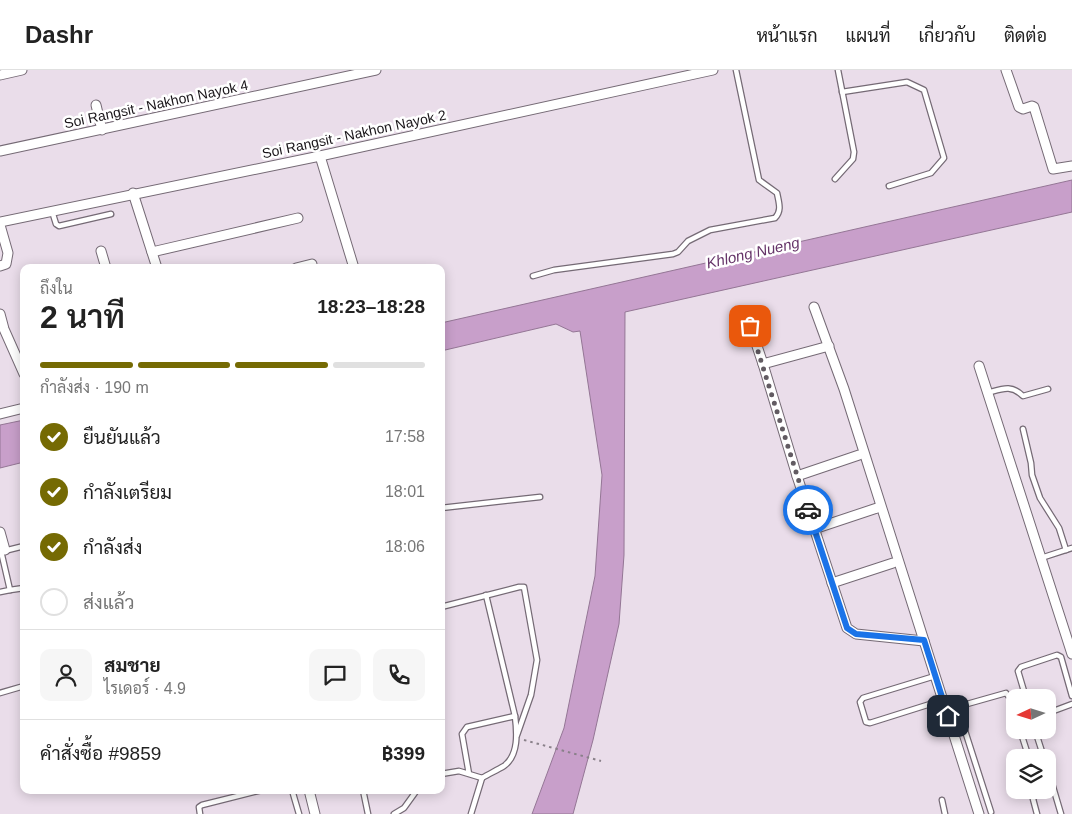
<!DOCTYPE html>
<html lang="th">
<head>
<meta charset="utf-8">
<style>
  :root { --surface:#fff; --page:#f6f6f6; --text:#222; --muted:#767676; --line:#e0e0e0; --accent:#756a03 }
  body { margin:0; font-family:Helvetica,Sarabun,sans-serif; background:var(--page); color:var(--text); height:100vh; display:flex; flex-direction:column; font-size:19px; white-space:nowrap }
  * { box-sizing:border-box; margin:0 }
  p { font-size:16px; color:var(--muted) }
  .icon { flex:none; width:28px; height:28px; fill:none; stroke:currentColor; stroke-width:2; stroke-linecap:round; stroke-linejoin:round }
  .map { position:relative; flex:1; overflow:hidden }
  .panel { position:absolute; left:20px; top:194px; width:425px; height:530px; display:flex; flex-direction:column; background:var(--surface); border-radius:10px; box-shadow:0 2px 12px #0003 }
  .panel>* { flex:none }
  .needle { width:32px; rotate:266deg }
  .fabs { position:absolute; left:1006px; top:619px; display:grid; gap:10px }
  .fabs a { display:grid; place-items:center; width:50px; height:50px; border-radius:10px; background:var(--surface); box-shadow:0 2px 12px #0003; font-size:25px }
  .pin { position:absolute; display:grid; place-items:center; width:42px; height:42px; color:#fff; margin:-21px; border-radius:10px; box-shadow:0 2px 8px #0006 }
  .courier { position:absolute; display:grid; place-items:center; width:50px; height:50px; margin:-25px; border:4px solid #1a73e8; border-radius:50%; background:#fff; color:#222; box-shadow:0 1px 6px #0007 }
  .headline em { font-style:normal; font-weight:600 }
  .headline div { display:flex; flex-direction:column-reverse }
  .headline { display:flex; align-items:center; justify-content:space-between; height:85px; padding:0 20px }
  h1 { font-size:32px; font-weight:600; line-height:38px }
  .bar { display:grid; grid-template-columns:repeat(4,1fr); gap:8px 5px; align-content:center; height:60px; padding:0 20px }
  .bar i { height:6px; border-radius:4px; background:var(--line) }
  .bar .active { background:var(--accent) }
  .bar p { grid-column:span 4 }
  .line { display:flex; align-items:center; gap:12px; padding:0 20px; border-top:1px solid var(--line) }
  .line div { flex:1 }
  .round { display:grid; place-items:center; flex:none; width:52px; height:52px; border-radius:10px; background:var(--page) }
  ol { padding:0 20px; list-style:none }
  li { display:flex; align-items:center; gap:15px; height:55px }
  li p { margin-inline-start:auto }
  li .icon { padding:5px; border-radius:50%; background:var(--accent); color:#fff; stroke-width:4 }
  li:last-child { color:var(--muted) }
  li i { width:28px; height:28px; border:2px solid var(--line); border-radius:50% }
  header { display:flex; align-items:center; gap:30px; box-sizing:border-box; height:70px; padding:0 25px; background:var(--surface); border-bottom:1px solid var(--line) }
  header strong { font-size:24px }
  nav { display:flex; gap:28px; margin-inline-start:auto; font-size:18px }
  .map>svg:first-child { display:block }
</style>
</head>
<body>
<header>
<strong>Dashr</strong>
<nav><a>หน้าแรก</a><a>แผนที่</a><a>เกี่ยวกับ</a><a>ติดต่อ</a></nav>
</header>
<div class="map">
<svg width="1072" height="744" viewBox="0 0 1072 744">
  <rect width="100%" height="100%" fill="#eaddea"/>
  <g fill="#c89fca" stroke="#947695">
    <path d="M1072,110V142L625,242L624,485L619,554L593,670L573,744H532L564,658L595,506L602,405L580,261L573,262L556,254L441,281V253Z"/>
    <path d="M24,350V392L0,398V355Z"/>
  </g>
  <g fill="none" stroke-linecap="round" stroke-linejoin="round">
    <g stroke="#756a75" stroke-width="7">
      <g id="service">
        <path d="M842,22L907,12L924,20L944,88L931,103L889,116"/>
        <path d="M835,109L853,89L854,82L838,0"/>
        <path d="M52,141L56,154L59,156L111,144"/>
        <path d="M533,206L554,200L673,184L678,182L688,171L710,160L775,148C782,141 779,133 777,123L759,110L736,0"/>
        <path d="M987,323C1002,319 1011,314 1023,326L1048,319"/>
        <path d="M1023,359L1031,393L1032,405L1040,428L1059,458L1066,480"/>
        <path d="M441,438L540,427"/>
        <path d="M4,481L24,476"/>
        <path d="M1041,488L1072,478"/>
        <path d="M10,520L24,518"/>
        <path d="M0,522L10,520L1,481"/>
        <path d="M486,525L515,646"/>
        <path d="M441,537L519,517H524L537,590L531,625L517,665"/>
        <path d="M935,606L863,628L860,632L866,652L870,653L943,630"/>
        <path d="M0,623L24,616"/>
        <path d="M1026,628L1018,601L1021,597L1057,585L1061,587L1072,626"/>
        <path d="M1048,643L1072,634"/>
        <path d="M1020,660L1029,688"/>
        <path d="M1035,660L1044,688"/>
        <path d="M1048,700L1061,744"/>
        <path d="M441,704L459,701L482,708C489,704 497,700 504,696C519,685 517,662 515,646L467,657L462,664L469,704"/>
        <path d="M292,720L299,744"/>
        <path d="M363,720L368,744"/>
        <path d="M942,730L945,744"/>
        <path d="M991,742L958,639L960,636L1006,623L1009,627L1015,645"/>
        <path d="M200,744L199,737L202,735L262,720"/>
        <path d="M394,744L404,738L417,720"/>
        <path d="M471,744L482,708"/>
        <path d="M1037,744L1033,729L1039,720"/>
      </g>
    </g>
    <g stroke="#756a75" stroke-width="11">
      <g id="minor">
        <path d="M1006,0L1019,37L1023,39L1032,36L1034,37L1053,99L1072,96"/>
        <path d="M0,5L22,0"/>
        <path d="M96,35L102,60"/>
        <path d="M0,81L376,0"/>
        <path d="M320,86L354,198"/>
        <path d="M133,123L157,198"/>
        <path d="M0,152L320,86L713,0"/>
        <path d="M0,155L8,183L6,194L0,196"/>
        <path d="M101,181L106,198"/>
        <path d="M152,182L298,148"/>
        <path d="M296,198L312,194"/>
        <path d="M814,237L844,319L979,744"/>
        <path d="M0,244L4,259L24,304"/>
        <path d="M750,255L763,294L829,276"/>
        <path d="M763,294L797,406L847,558L856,564L924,571"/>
        <path d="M979,296L1072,584"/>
        <path d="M0,344L24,338"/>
        <path d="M797,406L859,385"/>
        <path d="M814,459L877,438"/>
        <path d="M0,462L5,480"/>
        <path d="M832,513L893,493"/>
        <path d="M309,720L315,744"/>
      </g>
    </g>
    <path stroke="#898089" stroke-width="2" stroke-dasharray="2.5 4" stroke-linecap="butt" d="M524,670L601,691"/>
    <use href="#service" stroke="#fff" stroke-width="4.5"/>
    <use href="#minor" stroke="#fff" stroke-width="9"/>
  </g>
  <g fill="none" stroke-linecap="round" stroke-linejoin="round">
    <path stroke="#625b62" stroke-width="5" stroke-dasharray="0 9" d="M750,256L808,440"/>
    <path stroke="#1a73e8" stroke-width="6" d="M808,440L847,558L856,564L924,570L948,646"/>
  </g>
  <g text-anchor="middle" stroke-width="5" stroke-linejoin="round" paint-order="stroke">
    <g font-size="14" fill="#191519" stroke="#fff">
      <text transform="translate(156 34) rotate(-12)" y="5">Soi Rangsit - Nakhon Nayok 4</text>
      <text transform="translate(354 64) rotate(-12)" y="5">Soi Rangsit - Nakhon Nayok 2</text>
    </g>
    <g font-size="15" font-style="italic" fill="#653368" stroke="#fff">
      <text transform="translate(753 183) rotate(-13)" y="5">Khlong Nueng</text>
    </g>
  </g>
</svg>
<div class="fabs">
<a><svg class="needle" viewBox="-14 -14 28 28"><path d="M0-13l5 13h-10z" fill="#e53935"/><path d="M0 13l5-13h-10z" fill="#767676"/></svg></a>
<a><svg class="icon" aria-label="layers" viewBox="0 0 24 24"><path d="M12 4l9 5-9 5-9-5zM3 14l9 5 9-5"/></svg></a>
</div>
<div class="pin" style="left:750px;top:256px;background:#ea580c"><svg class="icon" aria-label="bag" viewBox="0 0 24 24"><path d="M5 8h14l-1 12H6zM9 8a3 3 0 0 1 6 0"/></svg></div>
<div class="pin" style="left:948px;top:646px;background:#1f2937"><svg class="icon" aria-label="home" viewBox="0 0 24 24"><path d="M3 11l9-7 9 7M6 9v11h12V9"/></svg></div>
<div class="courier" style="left:808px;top:440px"><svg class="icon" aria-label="car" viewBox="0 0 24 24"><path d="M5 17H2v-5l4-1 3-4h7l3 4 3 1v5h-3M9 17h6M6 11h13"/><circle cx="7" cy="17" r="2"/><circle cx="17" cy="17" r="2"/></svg></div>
<section class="panel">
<div class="headline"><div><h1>2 นาที</h1><p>ถึงใน</p></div><em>18:23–18:28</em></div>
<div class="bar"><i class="active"></i><i class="active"></i><i class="active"></i><i></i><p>กำลังส่ง · 190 m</p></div>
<ol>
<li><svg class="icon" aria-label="check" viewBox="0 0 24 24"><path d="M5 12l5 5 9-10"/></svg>ยืนยันแล้ว<p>17:58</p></li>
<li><svg class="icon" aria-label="check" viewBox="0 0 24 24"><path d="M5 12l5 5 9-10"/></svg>กำลังเตรียม<p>18:01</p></li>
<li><svg class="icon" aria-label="check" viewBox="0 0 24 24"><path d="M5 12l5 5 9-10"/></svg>กำลังส่ง<p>18:06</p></li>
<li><i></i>ส่งแล้ว</li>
</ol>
<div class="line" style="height:90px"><a class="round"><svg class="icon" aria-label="person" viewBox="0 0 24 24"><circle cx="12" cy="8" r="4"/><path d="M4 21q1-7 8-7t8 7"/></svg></a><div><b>สมชาย</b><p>ไรเดอร์ · 4.9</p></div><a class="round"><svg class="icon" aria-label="chat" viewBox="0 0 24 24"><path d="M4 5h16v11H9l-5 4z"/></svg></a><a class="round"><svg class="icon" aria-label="phone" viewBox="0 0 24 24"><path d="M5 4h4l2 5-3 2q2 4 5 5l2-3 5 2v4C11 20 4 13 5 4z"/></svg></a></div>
<div class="line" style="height:65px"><div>คำสั่งซื้อ #9859</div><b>฿399</b></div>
</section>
</div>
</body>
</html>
